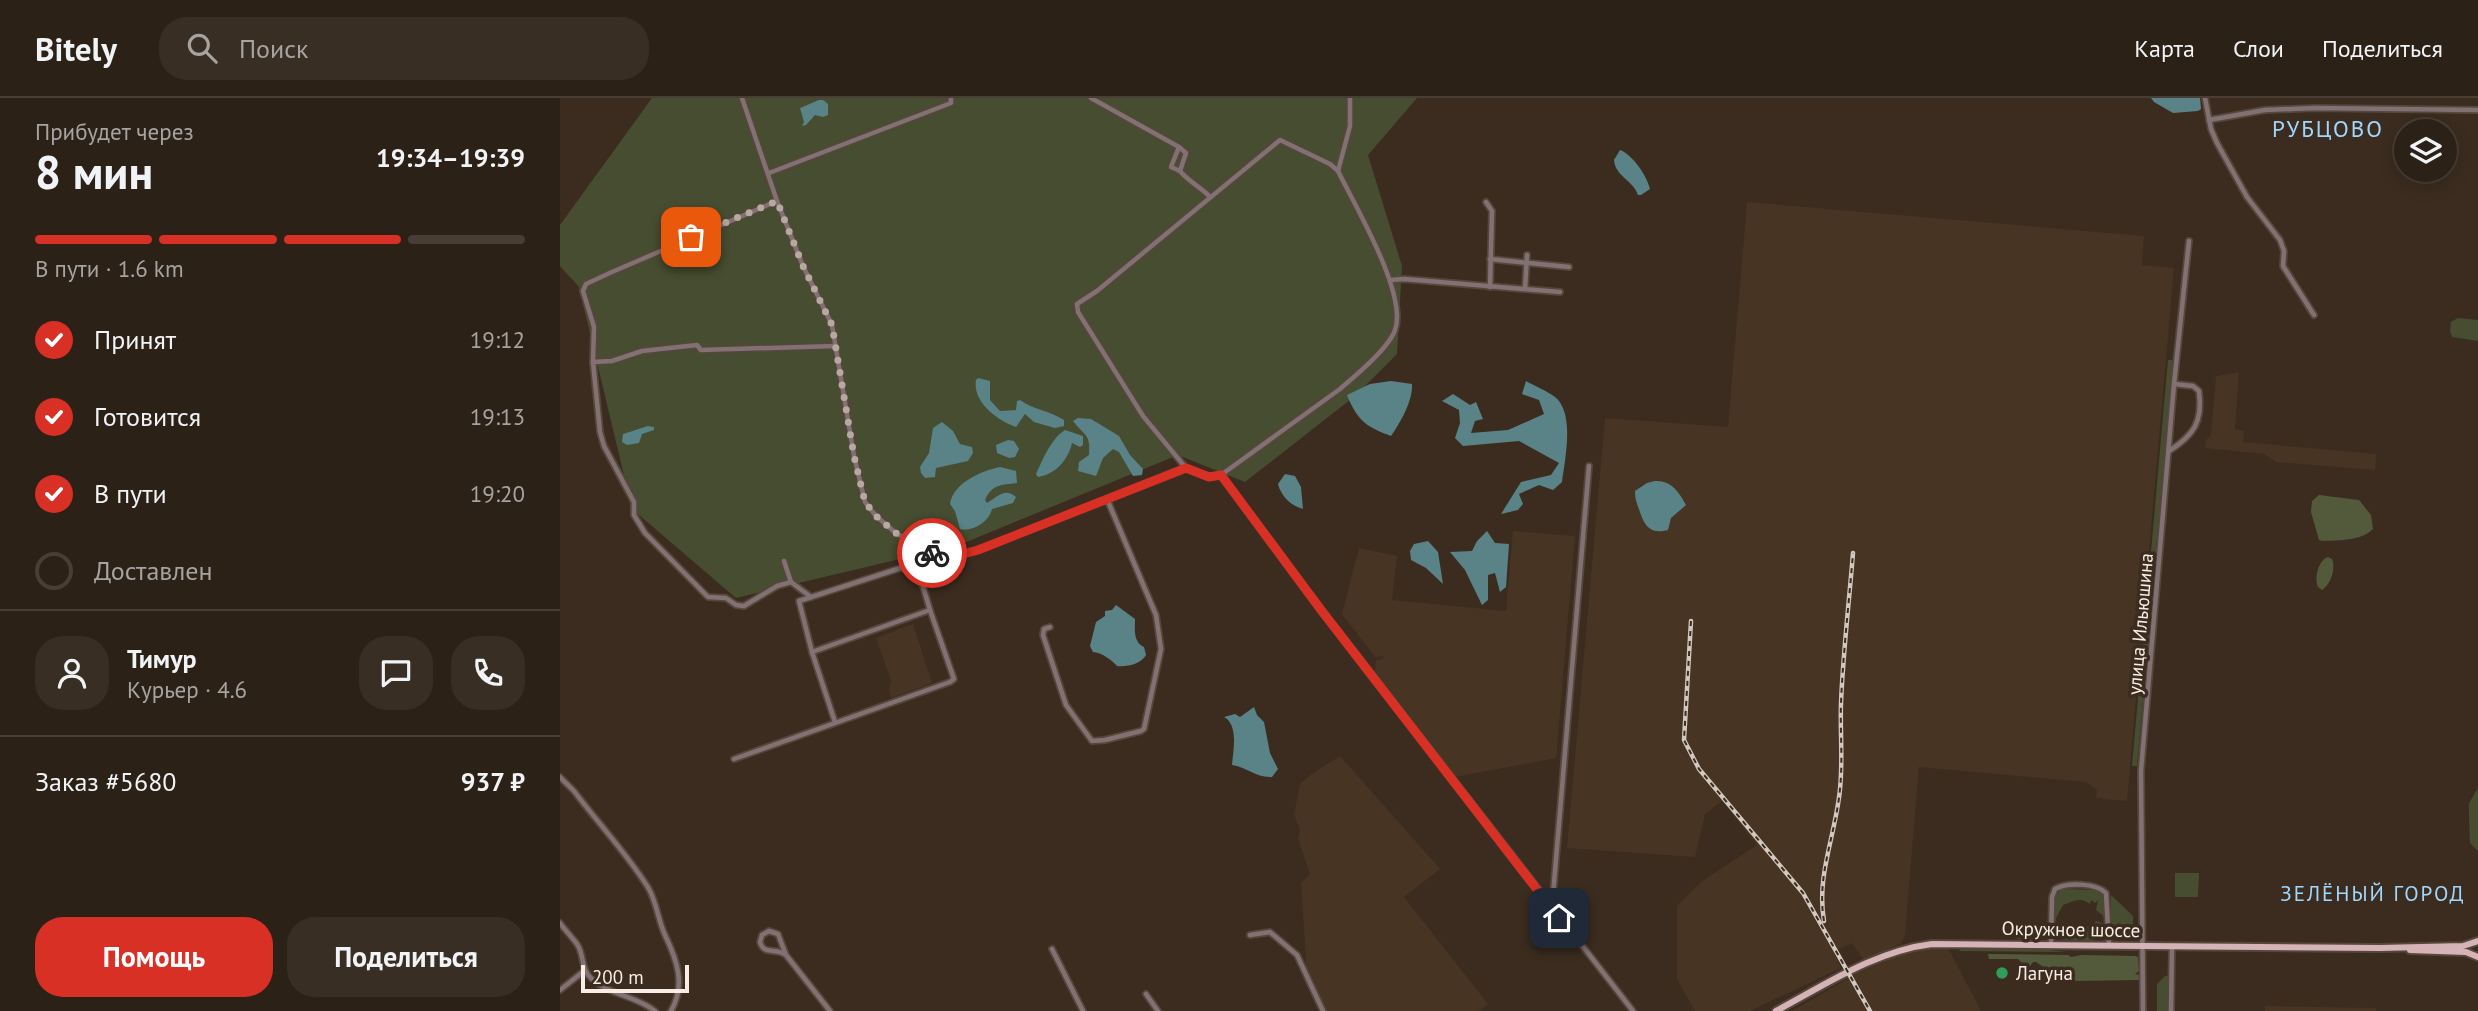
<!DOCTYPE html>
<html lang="ru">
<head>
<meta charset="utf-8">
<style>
  :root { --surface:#2c2117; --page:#382e24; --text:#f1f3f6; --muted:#a6a3a1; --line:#483e36; --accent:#d93025 }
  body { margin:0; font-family:"PT Sans",sans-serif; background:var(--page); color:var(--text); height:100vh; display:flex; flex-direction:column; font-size:26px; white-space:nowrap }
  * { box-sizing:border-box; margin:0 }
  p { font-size:23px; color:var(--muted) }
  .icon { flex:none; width:38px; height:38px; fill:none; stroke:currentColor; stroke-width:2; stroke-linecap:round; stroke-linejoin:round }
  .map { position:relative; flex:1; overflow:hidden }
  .panel { display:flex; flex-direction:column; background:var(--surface); width:560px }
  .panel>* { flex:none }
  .fabs { position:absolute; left:1834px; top:21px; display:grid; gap:14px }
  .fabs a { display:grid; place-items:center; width:63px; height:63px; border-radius:50%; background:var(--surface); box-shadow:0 4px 18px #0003,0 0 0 2px var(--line); font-size:35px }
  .scale { position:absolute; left:21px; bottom:18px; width:108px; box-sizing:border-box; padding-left:7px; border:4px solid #f8eee6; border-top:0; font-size:19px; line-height:24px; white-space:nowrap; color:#f8eee6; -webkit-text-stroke:5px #3b2c1f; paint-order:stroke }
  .pin { position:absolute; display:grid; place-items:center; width:60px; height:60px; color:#fff; margin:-30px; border-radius:14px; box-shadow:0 4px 10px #0006 }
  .courier { position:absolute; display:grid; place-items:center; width:70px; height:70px; margin:-35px; border:5px solid #d93025; border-radius:50%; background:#fff; color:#222; box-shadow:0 2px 9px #0007 }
  .headline em { font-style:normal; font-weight:700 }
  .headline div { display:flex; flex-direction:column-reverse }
  .headline { display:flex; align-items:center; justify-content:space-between; height:119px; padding:0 35px }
  h1 { font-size:46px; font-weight:700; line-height:52px }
  .bar { display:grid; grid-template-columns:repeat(4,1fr); gap:10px 7px; align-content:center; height:84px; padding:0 35px }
  .bar i { height:9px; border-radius:5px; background:var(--line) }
  .bar .selected { background:var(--accent) }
  .bar p { grid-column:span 4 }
  .line { display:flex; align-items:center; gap:18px; padding:0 35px; border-top:2px solid var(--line) }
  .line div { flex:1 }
  .round { display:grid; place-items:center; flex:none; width:74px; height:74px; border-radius:28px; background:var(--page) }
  ol { padding:0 35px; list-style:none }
  li { display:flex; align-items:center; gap:21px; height:77px }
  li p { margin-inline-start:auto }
  li .icon { padding:7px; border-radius:50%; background:var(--accent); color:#fff; stroke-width:4 }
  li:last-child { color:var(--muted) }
  li i { width:38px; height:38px; border:4px solid var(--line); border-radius:50% }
  .action { display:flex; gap:14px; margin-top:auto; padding:14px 35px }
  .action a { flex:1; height:80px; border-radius:28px; background:var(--accent); color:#fff; font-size:28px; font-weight:700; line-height:80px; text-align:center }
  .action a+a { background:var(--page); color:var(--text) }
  header { display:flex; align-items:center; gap:42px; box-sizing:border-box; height:98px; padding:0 35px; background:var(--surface); border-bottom:2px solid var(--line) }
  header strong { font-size:33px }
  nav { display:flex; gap:38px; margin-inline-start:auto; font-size:24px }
  .search { width:490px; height:63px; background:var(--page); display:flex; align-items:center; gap:18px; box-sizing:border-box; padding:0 24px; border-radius:28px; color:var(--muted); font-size:26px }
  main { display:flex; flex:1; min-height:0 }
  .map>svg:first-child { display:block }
</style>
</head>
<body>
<header>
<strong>Bitely</strong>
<div class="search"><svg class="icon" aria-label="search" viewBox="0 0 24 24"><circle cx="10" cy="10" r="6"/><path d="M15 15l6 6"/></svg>Поиск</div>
<nav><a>Карта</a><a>Слои</a><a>Поделиться</a></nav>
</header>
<main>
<section class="panel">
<div class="headline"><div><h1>8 мин</h1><p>Прибудет через</p></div><em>19:34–19:39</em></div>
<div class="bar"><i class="selected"></i><i class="selected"></i><i class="selected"></i><i></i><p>В пути · 1.6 km</p></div>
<ol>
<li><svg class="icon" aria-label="check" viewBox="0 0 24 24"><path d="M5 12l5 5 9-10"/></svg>Принят<p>19:12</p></li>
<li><svg class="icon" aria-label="check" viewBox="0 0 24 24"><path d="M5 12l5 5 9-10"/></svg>Готовится<p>19:13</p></li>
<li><svg class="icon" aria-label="check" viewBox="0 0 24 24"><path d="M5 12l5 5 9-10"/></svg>В пути<p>19:20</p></li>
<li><i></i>Доставлен</li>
</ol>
<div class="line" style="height:126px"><a class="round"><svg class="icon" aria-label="person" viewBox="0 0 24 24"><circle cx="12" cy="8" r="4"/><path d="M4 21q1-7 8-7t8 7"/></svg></a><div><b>Тимур</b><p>Курьер · 4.6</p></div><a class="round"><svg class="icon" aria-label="chat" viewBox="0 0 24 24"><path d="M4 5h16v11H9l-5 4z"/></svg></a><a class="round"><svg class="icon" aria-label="phone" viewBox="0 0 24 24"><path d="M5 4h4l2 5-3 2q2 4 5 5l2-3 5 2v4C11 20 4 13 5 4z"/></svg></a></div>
<div class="line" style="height:91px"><div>Заказ #5680</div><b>937 ₽</b></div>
<div class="action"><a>Помощь</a><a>Поделиться</a></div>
</section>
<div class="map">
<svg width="1918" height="913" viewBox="0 0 1918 913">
  <rect width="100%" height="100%" fill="#3b2c1f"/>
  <g fill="#483423">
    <path d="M1187,104L1584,138L1582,167L1614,170L1567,703L1536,700L1537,692L1526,684L1359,669L1345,836L1342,845L1304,862L1292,845L1274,854L1281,870L1190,913H1135L1117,881V808L1141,784L1197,747L1162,703L1145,716L1135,759L1007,750L1045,320L1168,329Z"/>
    <path d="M1679,274L1675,331L1684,333L1683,344L1816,356L1815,372L1716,364L1704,356L1645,350L1646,342L1651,337L1656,278Z"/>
    <path d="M953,433L1015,438L996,660L895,679L815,575L816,562H821L824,558L815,559L782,516L799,450L837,458L832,502L946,513Z"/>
    <path d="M353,526L372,585L331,600L329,593L330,586L332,585L316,540Z"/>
    <path d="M780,658L880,771L844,799L928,906L919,913H767L747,876L741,785L750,776L738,741L740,731L734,717L740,686L752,676Z"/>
    <path d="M1388,850L1421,913H1312L1292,878L1339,857L1365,851Z"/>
    <path d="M1289,880L1307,913H1232Z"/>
    <path d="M1705,908L1816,910V913H1705Z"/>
  </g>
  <g fill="#474d30">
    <path d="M92,0H857L808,57L842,168L837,256L795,298L685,384L618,357L399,447L176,500L72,411L19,189L0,168V127Z"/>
    <path d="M1898,220L1918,222V243L1892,239L1890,233L1891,224Z"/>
    <path d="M1608,262H1613L1577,668H1572Z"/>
    <path d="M1918,690V753L1910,745L1909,721V705Z"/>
    <path d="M1615,775H1639L1638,799H1615Z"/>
    <path d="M1501,791L1540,792L1545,801V819L1536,812L1538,802L1535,805L1531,802L1530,806C1520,798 1512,804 1503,807L1494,824L1495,799Z"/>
    <path d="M1551,797L1573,818V834H1551Z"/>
    <path d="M1536,823L1545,826L1543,837L1533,843L1502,842L1494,833L1497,830L1532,828Z"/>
    <path d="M1452,831H1488L1485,839L1480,841H1455Z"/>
    <path d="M1401,850L1480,851L1506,854L1399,853Z"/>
    <path d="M1605,878H1608V913H1597V886Z"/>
  </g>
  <g fill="#535a3c">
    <path d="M1759,397L1799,402L1811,417L1813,431C1801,443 1780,442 1763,443L1759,442L1751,414L1752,403Z"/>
    <path d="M1768,459L1772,461C1776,470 1771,486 1762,492L1758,489C1754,481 1758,462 1768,459Z"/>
    <path d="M1428,856L1508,857L1511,859L1522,857L1576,858L1578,859L1579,873L1575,876L1579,877V882L1512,883L1505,878L1498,882L1494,878L1475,881L1474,872L1481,871L1482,868L1476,864H1473L1468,871L1458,861H1429Z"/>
  </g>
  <g fill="#598387">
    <path d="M1591,0H1640L1641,11L1638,13L1613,15L1594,4Z"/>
    <path d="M259,2H263L268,6V17L263,19L255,17L246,27L242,28L244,24L240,10Z"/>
    <path d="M1060,52C1073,57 1087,78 1090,91L1081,97H1078C1073,82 1055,78 1054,62Z"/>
    <path d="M418,280L430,283V302L440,313L456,312L457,303L460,302C472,311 490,313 504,322V328L495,330L474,324L465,316L456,329C438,323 412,304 416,282Z"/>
    <path d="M831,283L852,286C853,303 840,325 831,338C806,329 797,322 787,297L810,286Z"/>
    <path d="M966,283C975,288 987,293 995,299C1015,315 1005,361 1002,384L993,392L979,387L959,396L963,406L958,412L941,416L961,384L991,377L999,365L959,343L903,348L895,340L900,325L899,312L882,303L893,296L910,307L916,304L923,321L915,323L911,335L948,332L984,316L979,302L962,296Z"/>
    <path d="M518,320L531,321L559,338L570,357L583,371L582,377L573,378L559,354L553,351L543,360L536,378L518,373L519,364L529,357C531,335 524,338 513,323Z"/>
    <path d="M382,324L393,333L400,346L412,349L413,355L408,363L376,370L375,379L365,380L361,375L360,369L369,355L373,330Z"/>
    <path d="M88,328L94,329V332L82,336L79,345L67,347L62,344L63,336Z"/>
    <path d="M505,332L523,338V347L520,349L512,345C508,362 496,376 478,379L476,376C483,361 491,341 505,332Z"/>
    <path d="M448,342L454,343L459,351L455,359L449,360L437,355L436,347Z"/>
    <path d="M440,369L456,373L457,385C442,387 432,386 425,402L427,405C437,399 445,389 456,399L453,405L432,411C429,424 413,434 400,431L395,413L390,406C393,385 421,373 440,369Z"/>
    <path d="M725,376L735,378L741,389L743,411C731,408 721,398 718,386Z"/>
    <path d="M1095,383C1111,382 1119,394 1126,407L1111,420L1108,432C1092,436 1086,430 1081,417C1078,408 1075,403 1075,393L1087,385Z"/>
    <path d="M927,433L935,445L949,446L946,489L940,494L935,475L928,477V502L922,507L905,472L890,454L912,453L917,443Z"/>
    <path d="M868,443L878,454L883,486L866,470L851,462L850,453L854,446Z"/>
    <path d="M556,507L575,521C575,531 573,544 584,549L586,557C581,566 568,569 557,568C553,563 541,554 533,554L530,548L536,524L545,518V513L552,512Z"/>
    <path d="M694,609L697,617L704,624L710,655L718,671L712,679C696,680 687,669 672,667C673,653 679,627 664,619L675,616L680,619Z"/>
  </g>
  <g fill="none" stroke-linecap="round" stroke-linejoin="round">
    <g stroke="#55473b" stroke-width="8">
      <g id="minor">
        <path d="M182,0L217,103L243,168L272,227L294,358L305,404L316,418L337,436L378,458"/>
        <path d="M531,0L619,49L626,55L620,73C629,84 641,89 650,99"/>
        <path d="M1645,0L1651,31L1657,45L1687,99L1720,142L1724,153L1723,168L1754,217"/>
        <path d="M1649,22L1705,12L1755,10L1918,12"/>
        <path d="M619,49L611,69L620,73"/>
        <path d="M209,75L391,5V0"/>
        <path d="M217,103L52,174L26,186L23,193L34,229L33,264L40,334L44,348L74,404V417L85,435L148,499L166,500L176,507L184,508L217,488L231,484"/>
        <path d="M926,104L932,113L930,189"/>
        <path d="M930,161L1009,169"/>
        <path d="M830,182L844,181L1000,194"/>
        <path d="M965,191L967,157"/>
        <path d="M33,264L52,263L82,253L137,247L141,252L275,248"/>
        <path d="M1609,353C1634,337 1643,324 1639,293L1633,288L1614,286"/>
        <path d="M626,370L583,318L518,214L517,206L537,193L720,42L770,66L778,73"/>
        <path d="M661,377L761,511L1073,913"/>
        <path d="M224,463L231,484L251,499"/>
        <path d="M490,529L484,531L483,537L506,607L532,643L545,642L581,633L584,631L601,551L596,517L547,401"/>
        <path d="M252,554L239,503L356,465"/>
        <path d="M275,624L252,554L370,512L356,465L418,452L626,370L649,379L661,377L780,291C795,278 829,250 835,232C848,196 794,106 778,73L790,28V0"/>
        <path d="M174,661L390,584L394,581L370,512"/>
        <path d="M0,679L14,693C38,725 69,758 89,791C97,806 98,822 105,837C117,862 126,887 111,913"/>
        <path d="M992,809L1029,368"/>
        <path d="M0,825C5,832 12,839 17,846C25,858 20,871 32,881C50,897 76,898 95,913"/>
        <path d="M690,837L710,834L737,857L763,913"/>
        <path d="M1491,846L1492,799L1495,791C1507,784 1536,785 1546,795L1549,847"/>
        <path d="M492,851L523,913"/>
        <path d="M226,857C216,849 204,858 200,844L202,837L209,833L218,836L226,857L270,913"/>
        <path d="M0,892L24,873"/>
        <path d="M586,896L598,913"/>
        <path d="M1583,913L1581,673L1614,286L1629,143"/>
        <path d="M1611,913L1612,848"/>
      </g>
    </g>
    <g stroke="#55473b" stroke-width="10">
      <g id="major">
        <path d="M1850,852L1906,854L1918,859"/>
        <path d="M1216,913C1265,887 1315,853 1372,846L1820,850L1903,848L1918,843"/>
      </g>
    </g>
    <use href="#minor" stroke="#827173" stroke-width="4.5"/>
    <use href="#major" stroke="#d5b3b6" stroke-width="6"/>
    <g stroke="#d3c8bf" stroke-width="4.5">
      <g id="rail">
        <path d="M1131,523L1124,642L1139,671L1243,795L1310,913"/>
        <path d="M1264,823C1256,777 1276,736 1280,691C1283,662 1280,634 1281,605C1283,555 1289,505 1293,455"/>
      </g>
    </g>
    <use href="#rail" stroke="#3b2c1f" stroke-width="2" stroke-dasharray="5" stroke-linecap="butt"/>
  </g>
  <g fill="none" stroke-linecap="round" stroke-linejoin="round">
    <path stroke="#b6aaa0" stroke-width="7" stroke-dasharray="0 12.6" d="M131,139L217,103L243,168L272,227L294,358L305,404L316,418L337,436L372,455"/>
    <path stroke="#d93025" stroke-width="9" d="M372,455C386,463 402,456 418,452L626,370L649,379L661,377L761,512L999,820"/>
  </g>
  <circle fill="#2e9e5b" stroke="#3b2c1f" stroke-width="2.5" cx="1442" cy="875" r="7"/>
  <g text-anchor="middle" stroke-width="7" stroke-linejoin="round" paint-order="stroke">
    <g font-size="19" fill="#f8eee6" stroke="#3b2c1f">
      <text transform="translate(1580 526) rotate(-85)" y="7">улица Ильюшина</text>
      <text transform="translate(1511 831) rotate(1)" y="7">Окружное шоссе</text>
    </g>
    <g font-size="19" fill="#f8eee6" stroke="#3b2c1f" text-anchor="start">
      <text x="1456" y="882">Лагуна</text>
    </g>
    <g font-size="21" letter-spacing="2" fill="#9fd7fe" stroke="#3b2c1f">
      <text x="1813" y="803">ЗЕЛЁНЫЙ ГОРОД</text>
    </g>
    <g font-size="23" letter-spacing="2" fill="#9fd7fe" stroke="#3b2c1f">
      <text x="1768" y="39">РУБЦОВО</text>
    </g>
  </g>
</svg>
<div class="fabs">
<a><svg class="icon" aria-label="layers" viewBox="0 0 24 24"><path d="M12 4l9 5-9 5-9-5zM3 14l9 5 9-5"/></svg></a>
</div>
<div class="scale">200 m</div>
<div class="pin" style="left:131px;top:139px;background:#ea580c"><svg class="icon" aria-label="bag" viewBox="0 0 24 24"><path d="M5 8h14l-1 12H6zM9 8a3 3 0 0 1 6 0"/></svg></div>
<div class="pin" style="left:999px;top:820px;background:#1f2937"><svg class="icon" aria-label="home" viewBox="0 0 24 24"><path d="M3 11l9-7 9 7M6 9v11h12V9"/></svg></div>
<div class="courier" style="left:372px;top:455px"><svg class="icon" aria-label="bike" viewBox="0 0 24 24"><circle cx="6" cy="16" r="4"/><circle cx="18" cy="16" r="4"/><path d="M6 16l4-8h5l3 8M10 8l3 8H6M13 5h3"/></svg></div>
</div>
</main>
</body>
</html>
